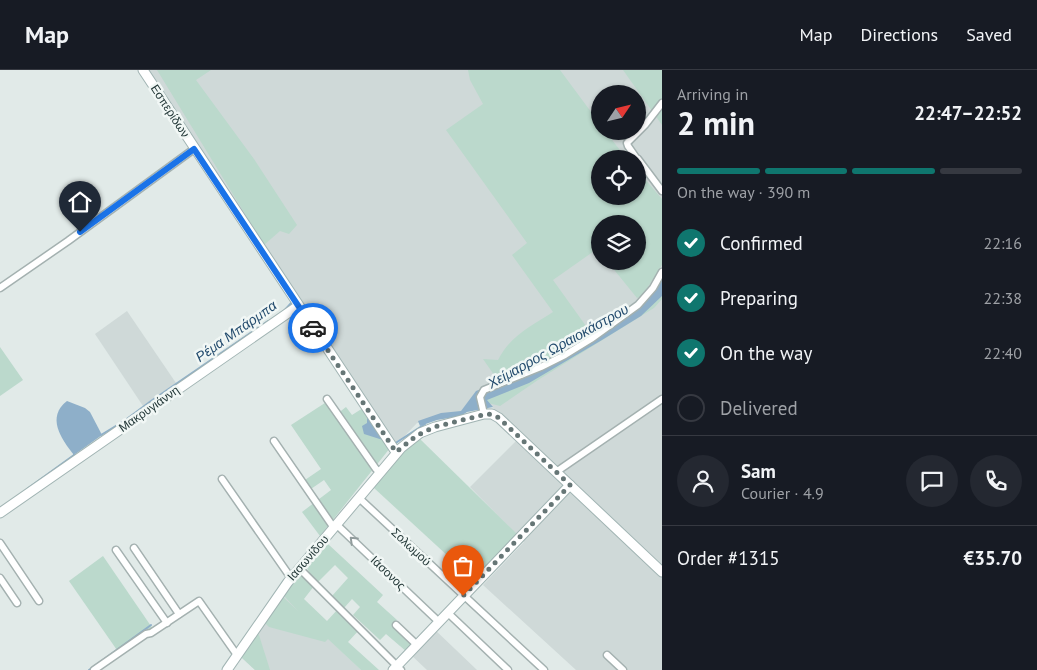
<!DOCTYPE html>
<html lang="en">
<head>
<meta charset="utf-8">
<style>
  :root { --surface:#171b24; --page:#242831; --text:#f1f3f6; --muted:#9ea1a6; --line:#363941; --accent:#0f766e }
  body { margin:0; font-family:"PT Sans",sans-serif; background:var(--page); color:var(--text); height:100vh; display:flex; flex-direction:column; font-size:19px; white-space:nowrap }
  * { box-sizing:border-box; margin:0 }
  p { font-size:16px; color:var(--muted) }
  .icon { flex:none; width:28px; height:28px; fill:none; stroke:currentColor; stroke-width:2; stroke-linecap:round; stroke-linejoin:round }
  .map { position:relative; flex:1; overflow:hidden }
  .side { display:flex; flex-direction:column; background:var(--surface); width:375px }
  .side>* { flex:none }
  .needle { width:32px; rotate:55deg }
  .buttons { position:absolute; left:591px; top:15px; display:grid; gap:10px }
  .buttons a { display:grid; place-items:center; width:55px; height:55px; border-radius:50%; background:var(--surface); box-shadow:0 1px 4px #0004; font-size:25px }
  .pin { position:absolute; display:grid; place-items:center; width:42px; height:42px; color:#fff; margin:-51px -21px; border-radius:50% 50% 50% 0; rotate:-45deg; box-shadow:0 0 5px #0007 }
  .pin .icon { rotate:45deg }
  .courier { position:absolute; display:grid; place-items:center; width:50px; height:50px; margin:-25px; border:4px solid #1a73e8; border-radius:50%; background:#fff; color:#222; box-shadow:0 1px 6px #0007 }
  .headline em { font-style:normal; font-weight:700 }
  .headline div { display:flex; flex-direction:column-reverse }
  .headline { display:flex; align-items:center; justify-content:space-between; height:85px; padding:0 15px }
  h1 { font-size:32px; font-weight:700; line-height:38px }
  .bar { display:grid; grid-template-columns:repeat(4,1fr); gap:8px 5px; align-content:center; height:60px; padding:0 15px }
  .bar i { height:6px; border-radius:4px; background:var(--line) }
  .bar .on { background:var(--accent) }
  .bar p { grid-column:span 4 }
  .line { display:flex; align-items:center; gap:12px; padding:0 15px; border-top:1px solid var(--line) }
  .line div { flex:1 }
  .round { display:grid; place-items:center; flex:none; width:52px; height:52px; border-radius:26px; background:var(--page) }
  ol { padding:0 15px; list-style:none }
  li { display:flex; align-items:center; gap:15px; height:55px }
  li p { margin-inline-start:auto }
  li .icon { padding:5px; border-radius:50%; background:var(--accent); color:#fff; stroke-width:4 }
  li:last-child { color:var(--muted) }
  li i { width:28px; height:28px; border:2px solid var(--line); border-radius:50% }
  header { display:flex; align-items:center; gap:30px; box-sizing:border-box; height:70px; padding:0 25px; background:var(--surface); border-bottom:1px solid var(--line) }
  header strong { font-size:24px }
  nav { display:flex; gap:28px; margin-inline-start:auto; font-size:18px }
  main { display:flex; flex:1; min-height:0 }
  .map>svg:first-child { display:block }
</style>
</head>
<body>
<header>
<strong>Map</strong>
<nav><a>Map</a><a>Directions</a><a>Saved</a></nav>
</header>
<main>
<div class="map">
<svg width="662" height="600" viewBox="0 0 662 600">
  <rect width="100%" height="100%" fill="#e1eae8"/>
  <g fill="#cfd9d8" fill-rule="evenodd">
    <path d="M148,0H662V495L491,336L417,353L395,376ZM600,24H638V61H600ZM600,89H638V126H600ZM600,154H638V191H600Z"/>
    <path d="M127,241L176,313L143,336L95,264Z"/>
    <path d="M517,370L662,498V600H576L483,515L524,472L470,417Z"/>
    <path d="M282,524L361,600H255L241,587Z"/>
    <path d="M433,558L477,600H427L409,583Z"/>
  </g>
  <g fill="#bbd9cc">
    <path d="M157,0H211L196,10L254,89L297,155L289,164L280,161L264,175Z"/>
    <path d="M468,0H560L600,54V61H605L627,89H600V126H638V101L662,129V195L642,226L637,228L607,191H638V154H600V182L597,179L553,210L591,263L546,290L497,309L483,289L498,290C510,266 531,256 553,242L512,185L527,173L446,60L483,34L470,10Z"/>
    <path d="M623,0H662V55Z"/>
    <path d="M662,211V229L654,238L538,310L500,336L488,333L486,329L648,232Z"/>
    <path d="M0,277L23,310L0,326Z"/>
    <path d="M328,331L337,344L346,337L352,345L363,338L390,378L320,466L302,442L331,420L324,410L308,421L302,412L321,399L291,355Z"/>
    <path d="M420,369L517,464L474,510L374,418L400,383Z"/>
    <path d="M328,474L383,525L377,532L397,550L394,554L415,575L407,582L386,564L380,570L353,545L360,537L352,529L344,538L332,526L348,508L335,495L317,513L312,508L307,498Z"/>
    <path d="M103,486L153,559L119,583L69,511Z"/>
    <path d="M301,503L314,516L304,529L327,551L338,539L359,560L348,572L379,600H361L328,569L325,572L269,557L264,552L282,526L298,541L282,524Z"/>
    <path d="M257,563L259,565L270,600H255L241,587Z"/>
  </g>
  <g fill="#8eafc9">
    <path d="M662,203V226L641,246L602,270L529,313L487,330L493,337L467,342L461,346L437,350L420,356L418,351L441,343L461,341L476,321L557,288L644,229Z"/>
    <path d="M67,331L85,338L90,342L102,365L74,385C61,369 46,347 67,331Z"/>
    <path d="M374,344L389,372L364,364L362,356L367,353V347Z"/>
  </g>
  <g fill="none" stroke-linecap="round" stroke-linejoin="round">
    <g stroke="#8eafc9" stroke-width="2">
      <path d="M283,242L293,231"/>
      <path d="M101,365L124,351L151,331L268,251"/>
      <path d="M394,374L425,354"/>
      <path d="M27,419L74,385V382"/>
      <path d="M89,600L151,555"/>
    </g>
    <g stroke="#a4b1b0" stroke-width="9">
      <g id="street">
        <path d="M637,89L628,76L627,73L645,55L662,33"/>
        <path d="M638,89L662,121"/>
        <path d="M0,218L68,171L194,79"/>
        <path d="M327,329L376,399L380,402"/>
        <path d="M484,344L480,327L484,320L541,297L565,285L591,269L638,235L653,218L662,202"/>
        <path d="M274,371L334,458"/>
        <path d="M556,402L662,329"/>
        <path d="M222,409L291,508"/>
        <path d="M359,428L544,600"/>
        <path d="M337,455L439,552"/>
        <path d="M0,473L39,531"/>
        <path d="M134,478L179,544"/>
        <path d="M116,480L167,553"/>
        <path d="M299,498L401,600"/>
        <path d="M0,508L17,533"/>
        <path d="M448,543L508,600"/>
        <path d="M396,555L417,575"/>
        <path d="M607,585L623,600"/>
        <path d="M94,600L146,564L151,563L199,531L237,585"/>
      </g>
    </g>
    <g stroke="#a1b4b3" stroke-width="11">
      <g id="secondary">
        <path d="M143,0L396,382"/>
        <path d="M0,443L298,236"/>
        <path d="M227,600L288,512L401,378L420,363L435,357L484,344H492L499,348L662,502"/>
        <path d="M393,600L570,415"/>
      </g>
    </g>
    <use href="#street" stroke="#fff" stroke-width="6"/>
    <use href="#secondary" stroke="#fff" stroke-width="9"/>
  </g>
  <defs><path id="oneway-chevron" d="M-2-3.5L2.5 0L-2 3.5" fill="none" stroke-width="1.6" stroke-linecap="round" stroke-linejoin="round" transform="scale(1.25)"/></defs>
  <use stroke="#919c9c" href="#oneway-chevron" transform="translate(353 470) rotate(-136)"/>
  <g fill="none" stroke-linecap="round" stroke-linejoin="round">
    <path stroke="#667676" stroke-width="5" stroke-dasharray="0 9" d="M313,258L396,382L416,366L434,357L487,344L494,345L499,348L570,415L463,526"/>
    <path stroke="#1a73e8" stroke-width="6" d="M80,162L194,79L313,258"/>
  </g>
  <g text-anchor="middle" stroke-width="5" stroke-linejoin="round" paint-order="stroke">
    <g font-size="12" fill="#233838" stroke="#f1f7f5">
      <text transform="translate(170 41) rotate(57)" y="4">Εσπερίδων</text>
      <text transform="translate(149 339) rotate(-35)" y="4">Μακρυγιάννη</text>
      <text transform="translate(411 477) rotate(43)" y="4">Σολωμού</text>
      <text transform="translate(308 488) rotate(-49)" y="4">Ιασωνίδου</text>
      <text transform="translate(388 503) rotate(44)" y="4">Ιάσονος</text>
    </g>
    <g font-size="14" font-style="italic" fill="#244c6e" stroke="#f1f7f5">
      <text transform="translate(236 261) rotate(-35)" y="5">Ρέμα Μπάρμπα</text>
      <text transform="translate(558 276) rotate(-29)" y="5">Χείμαρρος Ωραιοκάστρου</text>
    </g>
  </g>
</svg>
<div class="buttons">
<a><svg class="needle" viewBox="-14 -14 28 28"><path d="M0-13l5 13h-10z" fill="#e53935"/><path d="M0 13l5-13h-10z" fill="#9ea1a6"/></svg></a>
<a><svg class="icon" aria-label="locate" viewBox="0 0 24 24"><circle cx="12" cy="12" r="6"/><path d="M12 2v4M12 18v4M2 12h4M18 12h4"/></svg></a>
<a><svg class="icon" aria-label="layers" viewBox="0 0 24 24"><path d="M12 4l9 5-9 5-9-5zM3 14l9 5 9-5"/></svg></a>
</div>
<div class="pin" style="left:463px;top:526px;background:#ea580c"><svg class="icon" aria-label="bag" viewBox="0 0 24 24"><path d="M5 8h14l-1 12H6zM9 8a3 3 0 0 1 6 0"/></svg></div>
<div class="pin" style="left:80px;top:162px;background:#1f2937"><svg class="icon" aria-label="home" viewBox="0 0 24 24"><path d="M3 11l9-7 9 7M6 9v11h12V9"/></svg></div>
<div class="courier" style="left:313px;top:258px"><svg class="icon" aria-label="car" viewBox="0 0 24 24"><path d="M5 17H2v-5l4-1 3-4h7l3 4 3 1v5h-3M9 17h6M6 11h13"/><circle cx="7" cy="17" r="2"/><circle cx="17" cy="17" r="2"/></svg></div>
</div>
<section class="side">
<div class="headline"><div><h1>2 min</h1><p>Arriving in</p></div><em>22:47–22:52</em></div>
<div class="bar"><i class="on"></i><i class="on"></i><i class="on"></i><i></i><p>On the way · 390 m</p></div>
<ol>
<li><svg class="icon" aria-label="check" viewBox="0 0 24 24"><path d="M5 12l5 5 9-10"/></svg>Confirmed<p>22:16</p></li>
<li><svg class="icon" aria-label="check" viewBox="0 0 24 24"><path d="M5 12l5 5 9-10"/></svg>Preparing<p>22:38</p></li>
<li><svg class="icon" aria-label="check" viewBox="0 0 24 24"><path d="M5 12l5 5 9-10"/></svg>On the way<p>22:40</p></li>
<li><i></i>Delivered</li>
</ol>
<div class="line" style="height:90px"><a class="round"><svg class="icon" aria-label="person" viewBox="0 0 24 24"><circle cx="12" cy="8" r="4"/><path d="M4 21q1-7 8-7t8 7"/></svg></a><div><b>Sam</b><p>Courier · 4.9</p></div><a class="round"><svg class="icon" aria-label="chat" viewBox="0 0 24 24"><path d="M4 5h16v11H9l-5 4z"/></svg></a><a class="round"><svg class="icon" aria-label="phone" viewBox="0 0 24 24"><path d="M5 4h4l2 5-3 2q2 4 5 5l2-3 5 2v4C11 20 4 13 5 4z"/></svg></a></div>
<div class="line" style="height:65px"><div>Order #1315</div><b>€35.70</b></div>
</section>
</main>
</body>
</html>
